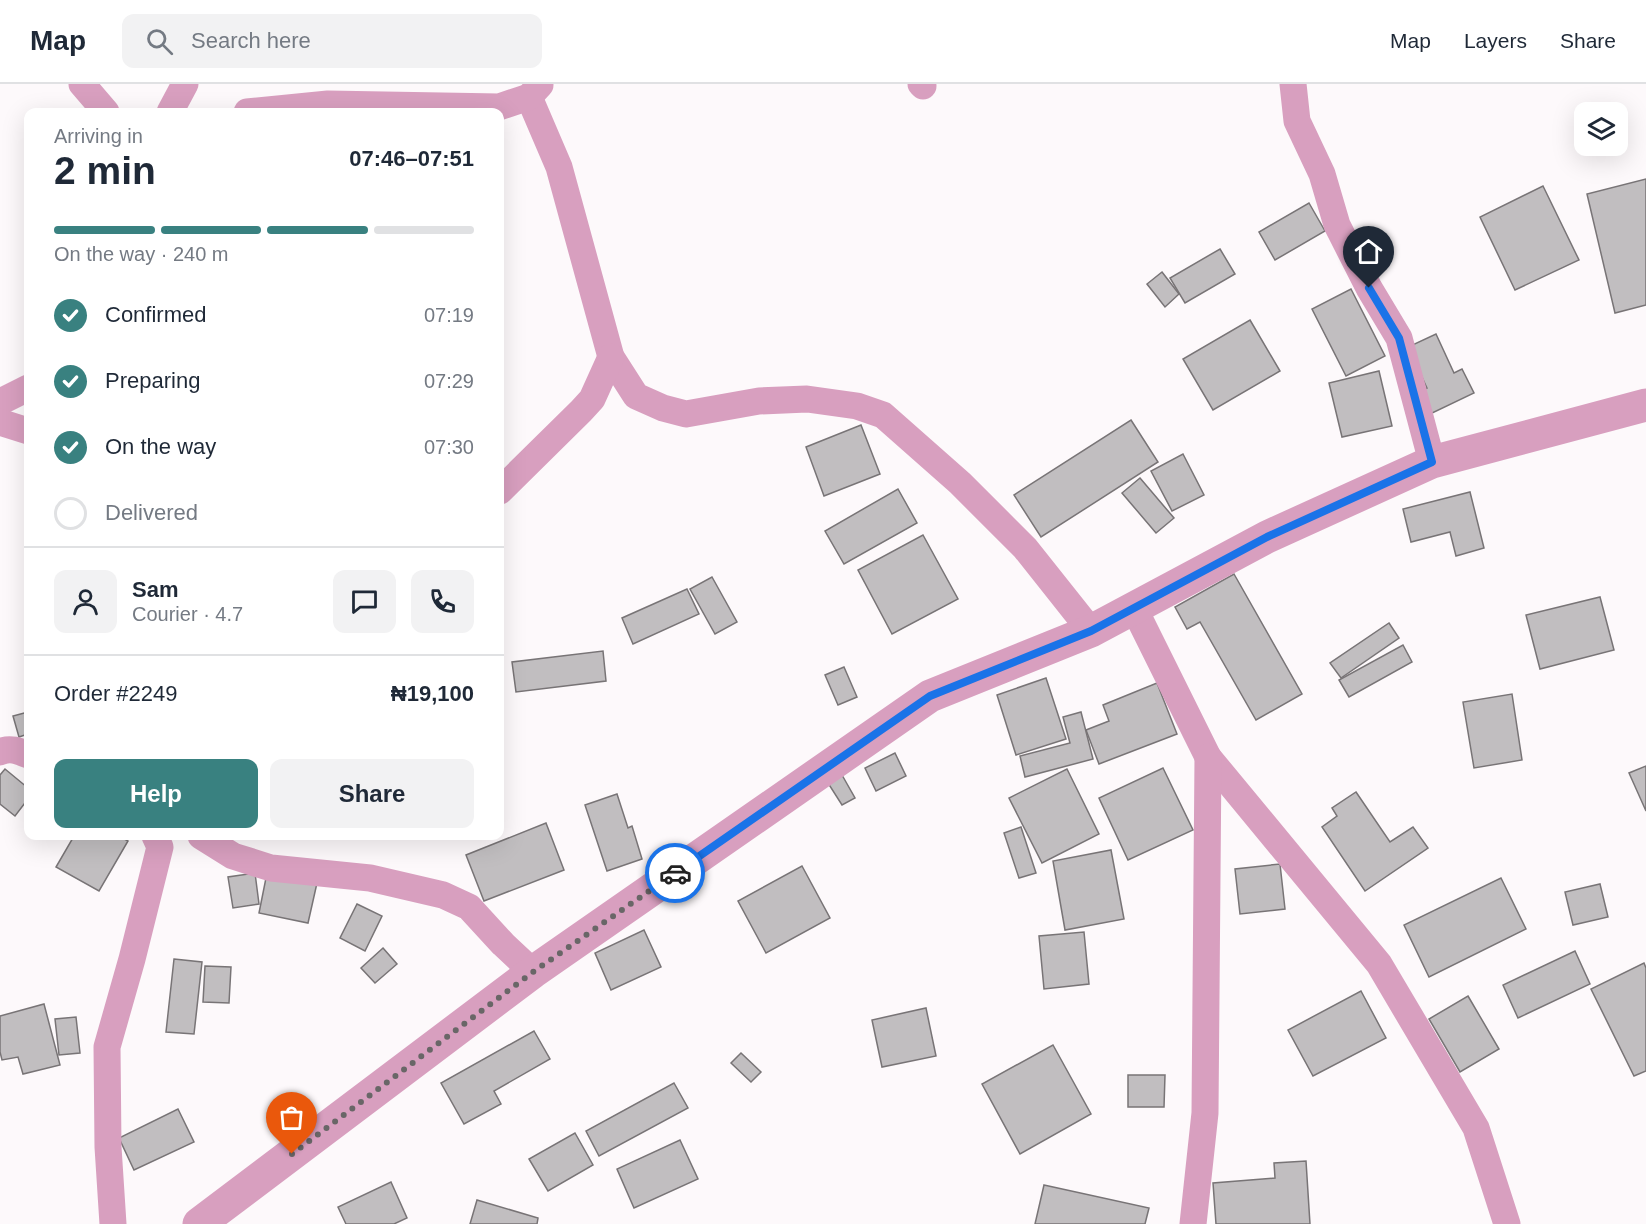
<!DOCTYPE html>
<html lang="en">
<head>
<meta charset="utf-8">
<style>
  :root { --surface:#fff; --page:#f2f2f3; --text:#1f2937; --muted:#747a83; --line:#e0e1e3; --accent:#398180 }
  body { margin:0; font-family:Arial,sans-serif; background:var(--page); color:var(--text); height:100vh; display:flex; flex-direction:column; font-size:22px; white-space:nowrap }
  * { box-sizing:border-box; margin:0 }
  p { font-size:20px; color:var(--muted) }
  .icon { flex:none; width:33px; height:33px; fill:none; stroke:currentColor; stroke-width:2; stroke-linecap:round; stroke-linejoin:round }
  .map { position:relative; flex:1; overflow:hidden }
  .side { position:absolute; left:24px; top:24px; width:480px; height:732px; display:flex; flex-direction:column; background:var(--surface); border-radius:12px; box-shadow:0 6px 24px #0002 }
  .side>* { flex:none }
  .fabs { position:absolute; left:1574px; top:18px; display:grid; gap:12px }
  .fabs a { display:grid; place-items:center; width:54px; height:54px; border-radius:12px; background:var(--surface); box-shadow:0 6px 24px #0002; font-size:30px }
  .pin { position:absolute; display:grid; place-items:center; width:51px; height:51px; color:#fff; margin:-62px -26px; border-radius:50% 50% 50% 0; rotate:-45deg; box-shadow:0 0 6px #0007 }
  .pin .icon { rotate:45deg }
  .courier { position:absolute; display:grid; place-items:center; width:60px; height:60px; margin:-30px; border:4px solid #1a73e8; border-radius:50%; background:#fff; color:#222; box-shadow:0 2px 8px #0007 }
  .summary em { font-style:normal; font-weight:600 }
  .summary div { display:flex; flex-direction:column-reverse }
  .summary { display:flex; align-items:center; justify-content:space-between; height:102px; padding:0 30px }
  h1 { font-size:39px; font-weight:600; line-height:45px }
  .bar { display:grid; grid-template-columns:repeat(4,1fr); gap:9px 6px; align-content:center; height:72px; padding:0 30px }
  .bar i { height:8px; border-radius:4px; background:var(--line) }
  .bar .current { background:var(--accent) }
  .bar p { grid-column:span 4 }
  .line { display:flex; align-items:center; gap:15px; padding:0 30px; border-top:2px solid var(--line) }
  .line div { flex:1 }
  .round { display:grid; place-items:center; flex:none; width:63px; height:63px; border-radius:12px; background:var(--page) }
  ol { padding:0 30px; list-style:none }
  li { display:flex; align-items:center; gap:18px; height:66px }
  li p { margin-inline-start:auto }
  li .icon { padding:6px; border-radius:50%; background:var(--accent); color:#fff; stroke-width:4 }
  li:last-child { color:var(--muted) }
  li i { width:33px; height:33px; border:3px solid var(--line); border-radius:50% }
  .button { display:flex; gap:12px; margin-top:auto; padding:12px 30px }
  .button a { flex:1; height:69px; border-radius:12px; background:var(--accent); color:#fff; font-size:24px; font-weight:600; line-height:69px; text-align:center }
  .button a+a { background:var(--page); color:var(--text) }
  header { display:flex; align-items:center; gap:36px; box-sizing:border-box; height:84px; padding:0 30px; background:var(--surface); border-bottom:2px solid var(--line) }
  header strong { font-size:28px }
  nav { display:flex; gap:33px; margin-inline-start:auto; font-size:21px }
  .search { width:420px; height:54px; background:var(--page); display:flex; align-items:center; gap:15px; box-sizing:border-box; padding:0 21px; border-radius:12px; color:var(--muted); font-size:22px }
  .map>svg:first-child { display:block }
</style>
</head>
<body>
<header>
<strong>Map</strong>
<div class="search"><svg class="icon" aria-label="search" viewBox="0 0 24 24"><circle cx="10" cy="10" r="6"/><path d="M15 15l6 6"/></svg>Search here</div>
<nav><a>Map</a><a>Layers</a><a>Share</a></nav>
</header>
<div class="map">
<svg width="1646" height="1140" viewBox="0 0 1646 1140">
  <rect width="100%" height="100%" fill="#fdf9fb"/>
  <g fill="#c1bec0" stroke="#787476" stroke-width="1.5">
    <path d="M1646,95V221L1615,229L1587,110Z"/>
    <path d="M1543,102L1579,176L1515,206L1480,133Z"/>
    <path d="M1309,119L1325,147L1275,176L1259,148Z"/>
    <path d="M1220,165L1235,190L1185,219L1170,194Z"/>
    <path d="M1162,188L1179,210L1165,223L1147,200Z"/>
    <path d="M1351,205L1385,272L1346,292L1312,225Z"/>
    <path d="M1250,236L1280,287L1213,326L1183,275Z"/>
    <path d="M1436,250L1454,289L1462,285L1474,309L1428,331L1417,308L1427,304L1408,263Z"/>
    <path d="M1379,287L1392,342L1342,353L1329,299Z"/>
    <path d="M1131,336L1158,378L1041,453L1014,411Z"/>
    <path d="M861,341L880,390L824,412L806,363Z"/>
    <path d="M1183,370L1204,411L1172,427L1151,387Z"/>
    <path d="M1140,394L1174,434L1156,449L1122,409Z"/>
    <path d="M898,405L917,439L844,480L825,447Z"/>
    <path d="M1470,408L1484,464L1456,472L1450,448L1411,458L1403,425Z"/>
    <path d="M923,451L958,515L892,550L858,486Z"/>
    <path d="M1234,490L1302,610L1256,636L1200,538L1187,545L1175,523Z"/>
    <path d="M712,493L737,538L715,550L690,505Z"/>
    <path d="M687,505L699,530L633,560L622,534Z"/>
    <path d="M1600,513L1614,566L1540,585L1526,531Z"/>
    <path d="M1389,539L1399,554L1341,594L1330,579Z"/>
    <path d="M1403,561L1412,578L1349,613L1339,596Z"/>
    <path d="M603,567L606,597L516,608L512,578Z"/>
    <path d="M844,583L857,613L838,621L825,591Z"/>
    <path d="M1046,594L1066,655L1016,671L997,611Z"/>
    <path d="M1157,599L1177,650L1099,680L1086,646L1109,637L1103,621Z"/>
    <path d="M1512,610L1522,676L1474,684L1463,618Z"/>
    <path d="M28,628V650L19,653L13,632Z"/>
    <path d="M1081,628L1093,675L1025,693L1020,672L1070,659L1063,633Z"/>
    <path d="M895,669L906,692L876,707L865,684Z"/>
    <path d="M1646,682V727L1629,689Z"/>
    <path d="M1163,684L1193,746L1128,776L1099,714Z"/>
    <path d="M5,685L28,704V715L15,732L0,720V691Z"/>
    <path d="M1067,685L1099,750L1042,779L1009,714Z"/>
    <path d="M842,691L855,714L842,721L828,699Z"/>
    <path d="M1356,708L1390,758L1413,743L1428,764L1365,807L1322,743L1337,732L1332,724Z"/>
    <path d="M617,710L628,744L632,742L642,775L607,787L585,721Z"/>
    <path d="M546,739L564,786L484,817L466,771Z"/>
    <path d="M1021,743L1036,789L1019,794L1004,749Z"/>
    <path d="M74,752H119L128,757L99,807L56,783Z"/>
    <path d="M1111,766L1124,835L1065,846L1053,777Z"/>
    <path d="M1280,780L1285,825L1240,830L1235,785Z"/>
    <path d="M802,782L830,834L766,869L738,817Z"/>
    <path d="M255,789L259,820L233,824L228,793Z"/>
    <path d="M267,789L317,799L308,839L259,829Z"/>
    <path d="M1501,794L1526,845L1429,893L1404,841Z"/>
    <path d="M1600,800L1608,833L1573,841L1565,808Z"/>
    <path d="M357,820L382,832L365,867L340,854Z"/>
    <path d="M644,846L661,883L611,906L595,869Z"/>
    <path d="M1084,848L1089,900L1044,905L1039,852Z"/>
    <path d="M383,864L397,880L375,899L361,884Z"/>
    <path d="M1575,867L1590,900L1518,934L1503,901Z"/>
    <path d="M174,875L202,878L194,950L166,948Z"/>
    <path d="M1644,879L1646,884V987L1634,992L1591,905Z"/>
    <path d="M205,882L231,883L229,919L203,918Z"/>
    <path d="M1361,907L1386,954L1313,992L1288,946Z"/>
    <path d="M1468,912L1499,965L1460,988L1429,935Z"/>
    <path d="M44,920L60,981L23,990L18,973L2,976L0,968V932Z"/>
    <path d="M926,924L936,972L882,983L872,936Z"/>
    <path d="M76,933L80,969L59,971L55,935Z"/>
    <path d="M534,947L550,975L494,1007L501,1020L464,1040L441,999Z"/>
    <path d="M1053,961L1091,1030L1020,1070L982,1000Z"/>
    <path d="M741,969L761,988L751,998L731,979Z"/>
    <path d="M1128,991H1165L1164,1023H1128Z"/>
    <path d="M674,999L688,1024L599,1072L586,1047Z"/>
    <path d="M178,1025L194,1058L134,1086L119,1054Z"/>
    <path d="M575,1049L593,1081L548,1107L529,1075Z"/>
    <path d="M680,1056L698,1095L634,1124L617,1085Z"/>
    <path d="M1306,1077L1310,1140H1216L1213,1099L1275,1094L1274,1079Z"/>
    <path d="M391,1098L407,1134L394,1140H346L338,1123Z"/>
    <path d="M1044,1101L1149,1124L1145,1140H1035Z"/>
    <path d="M477,1116L538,1134L537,1140H470Z"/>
  </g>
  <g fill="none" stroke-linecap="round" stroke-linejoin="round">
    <g stroke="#d89fbf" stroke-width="27">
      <path d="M82,0L106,28"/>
      <path d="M921,0L923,2"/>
      <path d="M1293,0L1297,37L1322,90L1337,141L1369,204L1399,254L1432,378"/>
      <path d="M529,13L559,83L611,273L636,312L663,324L686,330L759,317L807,315L857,322L883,331L960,399L1025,464L1091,547"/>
      <path d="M170,28L185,0"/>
      <path d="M247,28L328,20L499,23L529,13L540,1"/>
      <path d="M0,318L28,304"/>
      <path d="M0,338L28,347"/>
      <path d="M500,407L581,327L592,315L611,273"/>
      <path d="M1134,524L1208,673L1379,880L1476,1044L1507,1140"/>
      <path d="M0,668C10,663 19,667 28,671"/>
      <path d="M201,752L233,772L271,784L370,794L443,811L469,823L503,860L533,888"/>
      <path d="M113,1140L108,1063L107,963L132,875L160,763L155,752"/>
      <path d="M1193,1140L1205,1029L1208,673"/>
    </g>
    <path stroke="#d89fbf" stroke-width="33" d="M199,1140L533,888L930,612L1091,547L1267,453L1432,378L1646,321"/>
  </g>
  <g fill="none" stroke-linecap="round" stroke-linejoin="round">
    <path stroke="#696667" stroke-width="6" stroke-dasharray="0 10.8" d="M292,1070L533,888L675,789"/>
    <path stroke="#1a73e8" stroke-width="8" d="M675,789L930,612L1091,547L1267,453L1432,378L1399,254L1369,204"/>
  </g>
</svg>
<div class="fabs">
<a><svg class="icon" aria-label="layers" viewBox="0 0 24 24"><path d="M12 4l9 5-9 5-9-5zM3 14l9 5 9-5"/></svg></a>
</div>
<div class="pin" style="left:292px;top:1070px;background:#ea580c"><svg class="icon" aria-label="bag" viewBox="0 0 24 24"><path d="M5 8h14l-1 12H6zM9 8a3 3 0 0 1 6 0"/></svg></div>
<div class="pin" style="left:1369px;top:204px;background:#1f2937"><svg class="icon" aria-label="home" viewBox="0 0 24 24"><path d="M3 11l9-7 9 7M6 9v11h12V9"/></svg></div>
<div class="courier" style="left:675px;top:789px"><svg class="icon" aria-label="car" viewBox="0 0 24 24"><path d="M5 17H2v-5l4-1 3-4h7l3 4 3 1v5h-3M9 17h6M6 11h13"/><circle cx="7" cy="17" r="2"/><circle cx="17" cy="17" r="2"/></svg></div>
<section class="side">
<div class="summary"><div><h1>2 min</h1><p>Arriving in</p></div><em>07:46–07:51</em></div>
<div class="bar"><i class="current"></i><i class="current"></i><i class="current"></i><i></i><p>On the way · 240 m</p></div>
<ol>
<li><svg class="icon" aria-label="check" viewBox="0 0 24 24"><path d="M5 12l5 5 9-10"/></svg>Confirmed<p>07:19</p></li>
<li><svg class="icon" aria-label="check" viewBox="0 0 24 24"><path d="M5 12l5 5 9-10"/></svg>Preparing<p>07:29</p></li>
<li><svg class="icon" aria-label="check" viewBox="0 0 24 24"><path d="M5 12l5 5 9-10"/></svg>On the way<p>07:30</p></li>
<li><i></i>Delivered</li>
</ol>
<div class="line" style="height:108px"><a class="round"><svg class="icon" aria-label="person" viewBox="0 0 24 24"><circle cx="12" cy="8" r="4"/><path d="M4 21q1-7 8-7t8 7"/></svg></a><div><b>Sam</b><p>Courier · 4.7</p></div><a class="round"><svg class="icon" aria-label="chat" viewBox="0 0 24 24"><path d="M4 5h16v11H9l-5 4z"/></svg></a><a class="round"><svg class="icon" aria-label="phone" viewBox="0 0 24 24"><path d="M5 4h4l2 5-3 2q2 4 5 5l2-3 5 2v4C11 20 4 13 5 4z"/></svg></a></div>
<div class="line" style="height:78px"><div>Order #2249</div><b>₦19,100</b></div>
<div class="button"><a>Help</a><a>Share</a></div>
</section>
</div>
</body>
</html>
